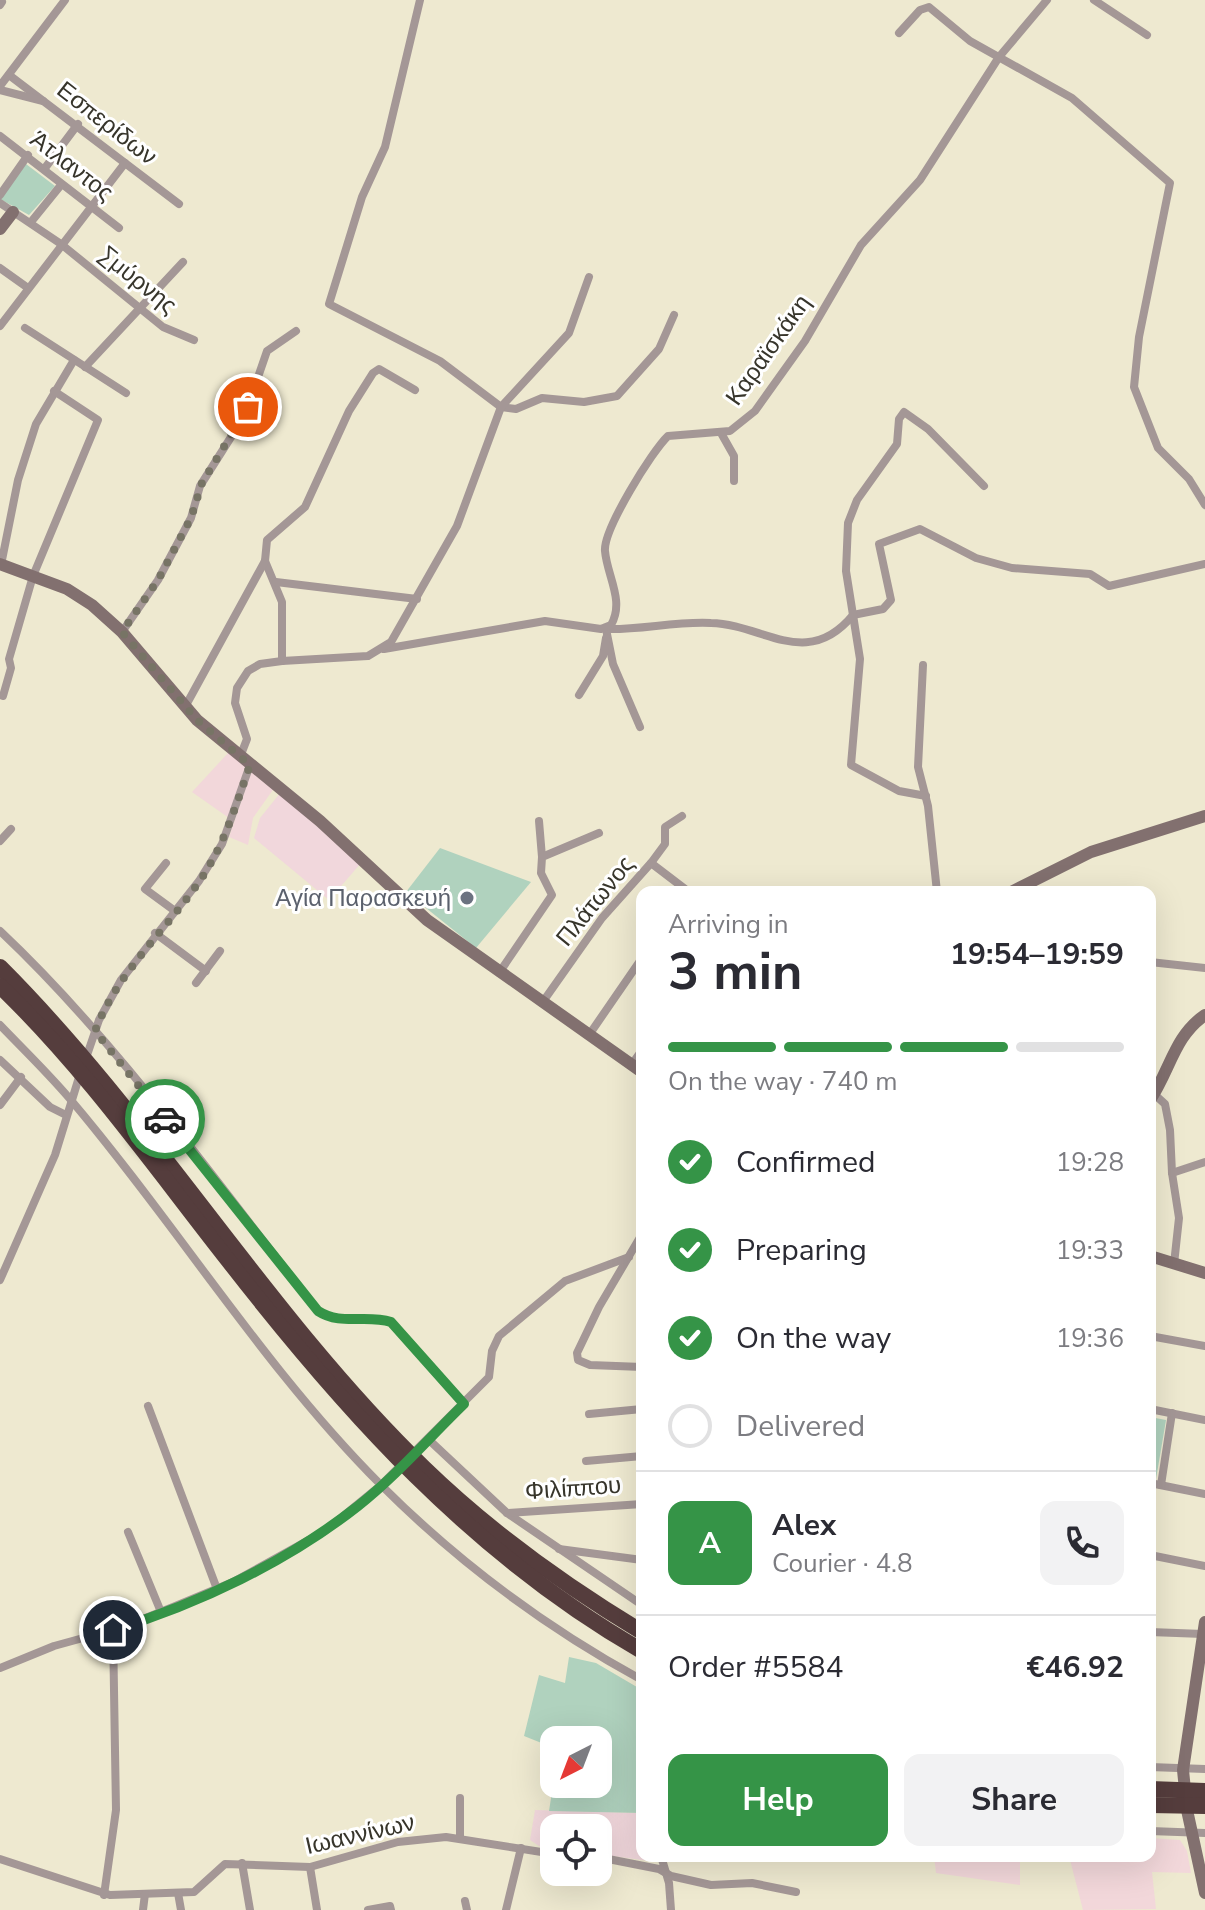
<!DOCTYPE html>
<html lang="en">
<head>
<meta charset="utf-8">
<style>
  :root { --surface:#fff; --page:#f2f2f3; --text:#2b2b33; --muted:#7c7c81; --line:#e1e1e2; --accent:#359447 }
  body { margin:0; font-family:"Nunito Sans",sans-serif; background:var(--page); color:var(--text); height:100vh; display:flex; flex-direction:column; font-size:30px; white-space:nowrap }
  * { box-sizing:border-box; margin:0 }
  p { font-size:26px; color:var(--muted) }
  .icon { flex:none; width:44px; height:44px; fill:none; stroke:currentColor; stroke-width:2; stroke-linecap:round; stroke-linejoin:round }
  .map { position:relative; flex:1; overflow:hidden }
  .panel { position:absolute; left:636px; top:886px; width:520px; height:976px; display:flex; flex-direction:column; background:var(--surface); border-radius:16px; box-shadow:0 8px 32px #0002 }
  .panel>* { flex:none }
  .needle { width:52px; rotate:222deg }
  .fabs { position:absolute; left:540px; top:1726px; display:grid; gap:16px }
  .fabs a { display:grid; place-items:center; width:72px; height:72px; border-radius:16px; background:var(--surface); box-shadow:0 8px 32px #0002; font-size:40px }
  .pin { position:absolute; display:grid; place-items:center; width:68px; height:68px; color:#fff; margin:-34px; border:4px solid #fff; border-radius:50%; box-shadow:0 2px 8px #0007 }
  .courier { position:absolute; display:grid; place-items:center; width:80px; height:80px; margin:-40px; border:6px solid #359447; border-radius:50%; background:#fff; color:#222; box-shadow:0 2px 10px #0007 }
  .overview em { font-style:normal; font-weight:700 }
  .overview div { display:flex; flex-direction:column-reverse }
  .overview { display:flex; align-items:center; justify-content:space-between; height:136px; padding:0 32px }
  h1 { font-size:52px; font-weight:700; line-height:60px }
  .bar { display:grid; grid-template-columns:repeat(4,1fr); gap:12px 8px; align-content:center; height:96px; padding:0 32px }
  .bar i { height:10px; border-radius:6px; background:var(--line) }
  .bar .selected { background:var(--accent) }
  .bar p { grid-column:span 4 }
  .line { display:flex; align-items:center; gap:20px; padding:0 32px; border-top:2px solid var(--line) }
  .line div { flex:1 }
  .round { display:grid; place-items:center; flex:none; width:84px; height:84px; border-radius:16px; background:var(--page) }
  ol { padding:0 32px; list-style:none }
  li { display:flex; align-items:center; gap:24px; height:88px }
  li p { margin-inline-start:auto }
  li .icon { padding:8px; border-radius:50%; background:var(--accent); color:#fff; stroke-width:4 }
  li:last-child { color:var(--muted) }
  li i { width:44px; height:44px; border:4px solid var(--line); border-radius:50% }
  .cta { display:flex; gap:16px; margin-top:auto; padding:16px 32px }
  .cta a { flex:1; height:92px; border-radius:16px; background:var(--accent); color:#fff; font-size:32px; font-weight:700; line-height:92px; text-align:center }
  .cta a+a { background:var(--page); color:var(--text) }
  .map>svg:first-child { display:block }
</style>
</head>
<body>
<div class="map">
<svg width="1205" height="1910" viewBox="0 0 1205 1910">
  <rect width="100%" height="100%" fill="#eee9d0"/>
  <g fill="#f1d7dc">
    <path d="M281,792L361,863L329,900L254,838L260,818Z"/>
    <path d="M535,1810L642,1813V1856H657V1862L598,1854V1828H554V1848L539,1846L530,1840Z"/>
  </g>
  <g fill="#f2d7da">
    <path d="M229,752L247,765L229,818L192,792Z"/>
    <path d="M252,770L275,787L253,818L248,845L229,837Z"/>
    <path d="M1150,1838L1180,1840L1187,1851L1191,1873L1152,1872L1156,1909L1083,1910L1069,1856H1150Z"/>
    <path d="M934,1856H1020V1885L936,1873Z"/>
  </g>
  <g fill="#b0d2be">
    <path d="M26,164L55,186L29,215L0,199Z"/>
    <path d="M440,848L531,882L476,948L406,892Z"/>
    <path d="M1150,1417L1166,1420L1156,1479L1150,1478Z"/>
    <path d="M569,1657L596,1663L642,1690V1813L549,1811L554,1779V1784H598V1740H554V1748L524,1736L539,1675L565,1683Z"/>
  </g>
  <g fill="none" stroke-linecap="round" stroke-linejoin="round">
    <g stroke="#a49796" stroke-width="8">
      <path d="M420,0L385,147L362,197L329,304L440,361L501,407L516,409L542,398L584,402L617,396L659,349L674,315"/>
      <path d="M1094,0L1147,35"/>
      <path d="M0,5L2,2"/>
      <path d="M899,33L920,10L929,7L970,41L1072,98L1170,183L1139,337L1134,387L1158,448L1189,479L1205,505"/>
      <path d="M9,75L179,204"/>
      <path d="M0,86L65,0"/>
      <path d="M0,90L43,101"/>
      <path d="M0,136L119,228"/>
      <path d="M45,168L78,124"/>
      <path d="M0,195L28,155"/>
      <path d="M0,203L61,244L163,327L194,340"/>
      <path d="M31,222L61,185"/>
      <path d="M0,268L28,288"/>
      <path d="M0,326L125,163"/>
      <path d="M25,328L126,393"/>
      <path d="M85,367L183,262"/>
      <path d="M721,433L734,456V481"/>
      <path d="M265,561L282,602V661"/>
      <path d="M1,565L18,480L36,424L74,360"/>
      <path d="M276,582L417,599"/>
      <path d="M853,615L883,609L891,600L879,544L920,529L976,558L1012,568L1090,574L1109,586L1205,564"/>
      <path d="M606,629L613,664L640,727"/>
      <path d="M607,629C641,630 676,621 711,623C763,624 807,671 853,615"/>
      <path d="M122,632L158,580L191,518L200,486L245,415L267,351L296,331"/>
      <path d="M384,649L545,621L601,629L611,625C625,601 607,576 605,551C603,530 652,451 668,436L730,431L755,411L805,341L861,245L920,180L999,57L1047,0"/>
      <path d="M923,665L918,767L928,806L937,892"/>
      <path d="M579,695L603,656L606,638"/>
      <path d="M3,696L11,668L9,659L33,576L98,420L54,391"/>
      <path d="M185,707L265,561L267,540L305,507L349,411L373,373L379,369L415,390"/>
      <path d="M240,757L247,739L235,703L237,688L248,671L260,664L282,661L368,656L391,642L457,526L501,407L569,333L589,277"/>
      <path d="M926,796L899,791L851,765L860,659L846,571L848,523L857,500L897,444L899,419L904,412L928,429L984,486"/>
      <path d="M539,821L542,857"/>
      <path d="M0,841L11,829"/>
      <path d="M166,863L145,889L175,911"/>
      <path d="M651,863L665,844V827L682,816"/>
      <path d="M0,931C118,1042 217,1184 318,1311C341,1326 365,1314 391,1322L464,1404"/>
      <path d="M155,933L206,971"/>
      <path d="M1150,962L1205,968"/>
      <path d="M499,973L552,895L541,873L542,857L599,833"/>
      <path d="M196,983L220,951"/>
      <path d="M542,1003L602,918L651,863L689,892"/>
      <path d="M0,1025C23,1049 48,1073 70,1099C177,1225 264,1368 381,1485C458,1562 547,1628 642,1680"/>
      <path d="M589,1035L642,958"/>
      <path d="M0,1060L50,1107L66,1115"/>
      <path d="M85,1061L99,1020L121,980L199,881L222,844L250,765"/>
      <path d="M632,1064L642,1050"/>
      <path d="M1154,1094L1165,1104L1170,1130L1172,1173L1179,1218L1174,1264"/>
      <path d="M0,1105L21,1077"/>
      <path d="M1172,1173L1205,1162"/>
      <path d="M642,1234L599,1307L577,1353L578,1360L590,1365L642,1367"/>
      <path d="M0,1280L55,1155L80,1074"/>
      <path d="M1150,1336L1205,1346"/>
      <path d="M148,1406L217,1589"/>
      <path d="M1150,1409L1205,1420"/>
      <path d="M589,1414L642,1409"/>
      <path d="M428,1439L507,1513L642,1605"/>
      <path d="M586,1461L642,1456"/>
      <path d="M1150,1483L1205,1494"/>
      <path d="M1161,1485L1172,1413"/>
      <path d="M507,1513L642,1504"/>
      <path d="M128,1532L161,1612"/>
      <path d="M559,1549L642,1560"/>
      <path d="M1150,1555L1205,1566"/>
      <path d="M1150,1632L1203,1634"/>
      <path d="M0,1668L54,1646L123,1627L173,1607L233,1582L325,1531L381,1485L489,1377L492,1351L499,1336L565,1281L629,1257"/>
      <path d="M1150,1767L1205,1769"/>
      <path d="M1150,1831L1205,1833"/>
      <path d="M460,1838V1798"/>
      <path d="M661,1856L669,1883L671,1910"/>
      <path d="M598,1857L659,1869L671,1876L711,1885L752,1883L796,1892"/>
      <path d="M0,1859L110,1895L194,1892L225,1864L310,1867L398,1842L446,1837L554,1854"/>
      <path d="M242,1863L250,1910"/>
      <path d="M310,1867L317,1910"/>
      <path d="M178,1893L181,1910"/>
      <path d="M104,1895L116,1810L113,1630"/>
      <path d="M465,1901L467,1910"/>
      <path d="M143,1910L145,1894"/>
      <path d="M368,1910L390,1906L391,1910"/>
      <path d="M506,1910L521,1848"/>
    </g>
    <g stroke="#82706f" stroke-width="12">
      <path d="M0,229L13,212"/>
      <path d="M0,564L67,589L92,605L122,632L197,720L320,821L427,920L642,1072"/>
      <path d="M1011,892L1091,852L1205,816"/>
      <path d="M1150,1100C1170,1071 1174,1036 1205,1015"/>
      <path d="M1150,1256L1205,1273"/>
      <path d="M1205,1622L1183,1770L1187,1810L1205,1893"/>
    </g>
    <g stroke="#553d3d" stroke-width="16">
      <path d="M0,967C155,1122 266,1315 424,1468C489,1531 564,1585 642,1632"/>
      <path d="M0,986C86,1069 154,1166 228,1260C346,1412 473,1554 642,1651"/>
      <path d="M1150,1789L1205,1791"/>
      <path d="M1150,1805L1205,1806"/>
    </g>
  </g>
  <g fill="none" stroke-linecap="round" stroke-linejoin="round">
    <path stroke="#777465" stroke-width="8" stroke-dasharray="0 14.4" d="M165,1119L95,1031C118,971 166,931 201,879C225,843 236,805 250,765L197,720L122,632L158,580L191,518L202,483L248,407"/>
    <path stroke="#359447" stroke-width="10" d="M113,1630C198,1604 287,1562 358,1506C396,1476 429,1438 464,1404L391,1322C366,1314 341,1326 318,1311L165,1119"/>
  </g>
  <circle fill="#6b7280" stroke="#fff" stroke-width="3" cx="467" cy="898" r="8"/>
  <g text-anchor="middle" stroke-width="6" stroke-linejoin="round" paint-order="stroke">
    <g font-size="24" fill="#37352b" stroke="#fff">
      <text transform="translate(107 123) rotate(38)" y="8">Εσπερίδων</text>
      <text transform="translate(72 166) rotate(38)" y="8">Άτλαντος</text>
      <text transform="translate(138 280) rotate(39)" y="8">Σμύρνης</text>
      <text transform="translate(768 350) rotate(-55)" y="8">Καραϊσκάκη</text>
      <text transform="translate(595 901) rotate(-51)" y="8">Πλάτωνος</text>
      <text transform="translate(573 1488) rotate(-4)" y="8">Φιλίππου</text>
      <text transform="translate(360 1834) rotate(-13)" y="8">Ιωαννίνων</text>
    </g>
    <g font-size="24" fill="#5b616d" stroke="#fff" text-anchor="end">
      <text x="451" y="906">Αγία Παρασκευή</text>
    </g>
  </g>
</svg>
<div class="fabs">
<a><svg class="needle" viewBox="-14 -14 28 28"><path d="M0-13l5 13h-10z" fill="#e53935"/><path d="M0 13l5-13h-10z" fill="#7c7c81"/></svg></a>
<a><svg class="icon" aria-label="locate" viewBox="0 0 24 24"><circle cx="12" cy="12" r="6"/><path d="M12 2v4M12 18v4M2 12h4M18 12h4"/></svg></a>
</div>
<div class="pin" style="left:248px;top:407px;background:#ea580c"><svg class="icon" aria-label="bag" viewBox="0 0 24 24"><path d="M5 8h14l-1 12H6zM9 8a3 3 0 0 1 6 0"/></svg></div>
<div class="pin" style="left:113px;top:1630px;background:#1f2937"><svg class="icon" aria-label="home" viewBox="0 0 24 24"><path d="M3 11l9-7 9 7M6 9v11h12V9"/></svg></div>
<div class="courier" style="left:165px;top:1119px"><svg class="icon" aria-label="car" viewBox="0 0 24 24"><path d="M5 17H2v-5l4-1 3-4h7l3 4 3 1v5h-3M9 17h6M6 11h13"/><circle cx="7" cy="17" r="2"/><circle cx="17" cy="17" r="2"/></svg></div>
<section class="panel">
<div class="overview"><div><h1>3 min</h1><p>Arriving in</p></div><em>19:54–19:59</em></div>
<div class="bar"><i class="selected"></i><i class="selected"></i><i class="selected"></i><i></i><p>On the way · 740 m</p></div>
<ol>
<li><svg class="icon" aria-label="check" viewBox="0 0 24 24"><path d="M5 12l5 5 9-10"/></svg>Confirmed<p>19:28</p></li>
<li><svg class="icon" aria-label="check" viewBox="0 0 24 24"><path d="M5 12l5 5 9-10"/></svg>Preparing<p>19:33</p></li>
<li><svg class="icon" aria-label="check" viewBox="0 0 24 24"><path d="M5 12l5 5 9-10"/></svg>On the way<p>19:36</p></li>
<li><i></i>Delivered</li>
</ol>
<div class="line" style="height:144px"><b class="round" style="background:var(--accent);color:#fff">A</b><div><b>Alex</b><p>Courier · 4.8</p></div><a class="round"><svg class="icon" aria-label="phone" viewBox="0 0 24 24"><path d="M5 4h4l2 5-3 2q2 4 5 5l2-3 5 2v4C11 20 4 13 5 4z"/></svg></a></div>
<div class="line" style="height:104px"><div>Order #5584</div><b>€46.92</b></div>
<div class="cta"><a>Help</a><a>Share</a></div>
</section>
</div>
</body>
</html>
